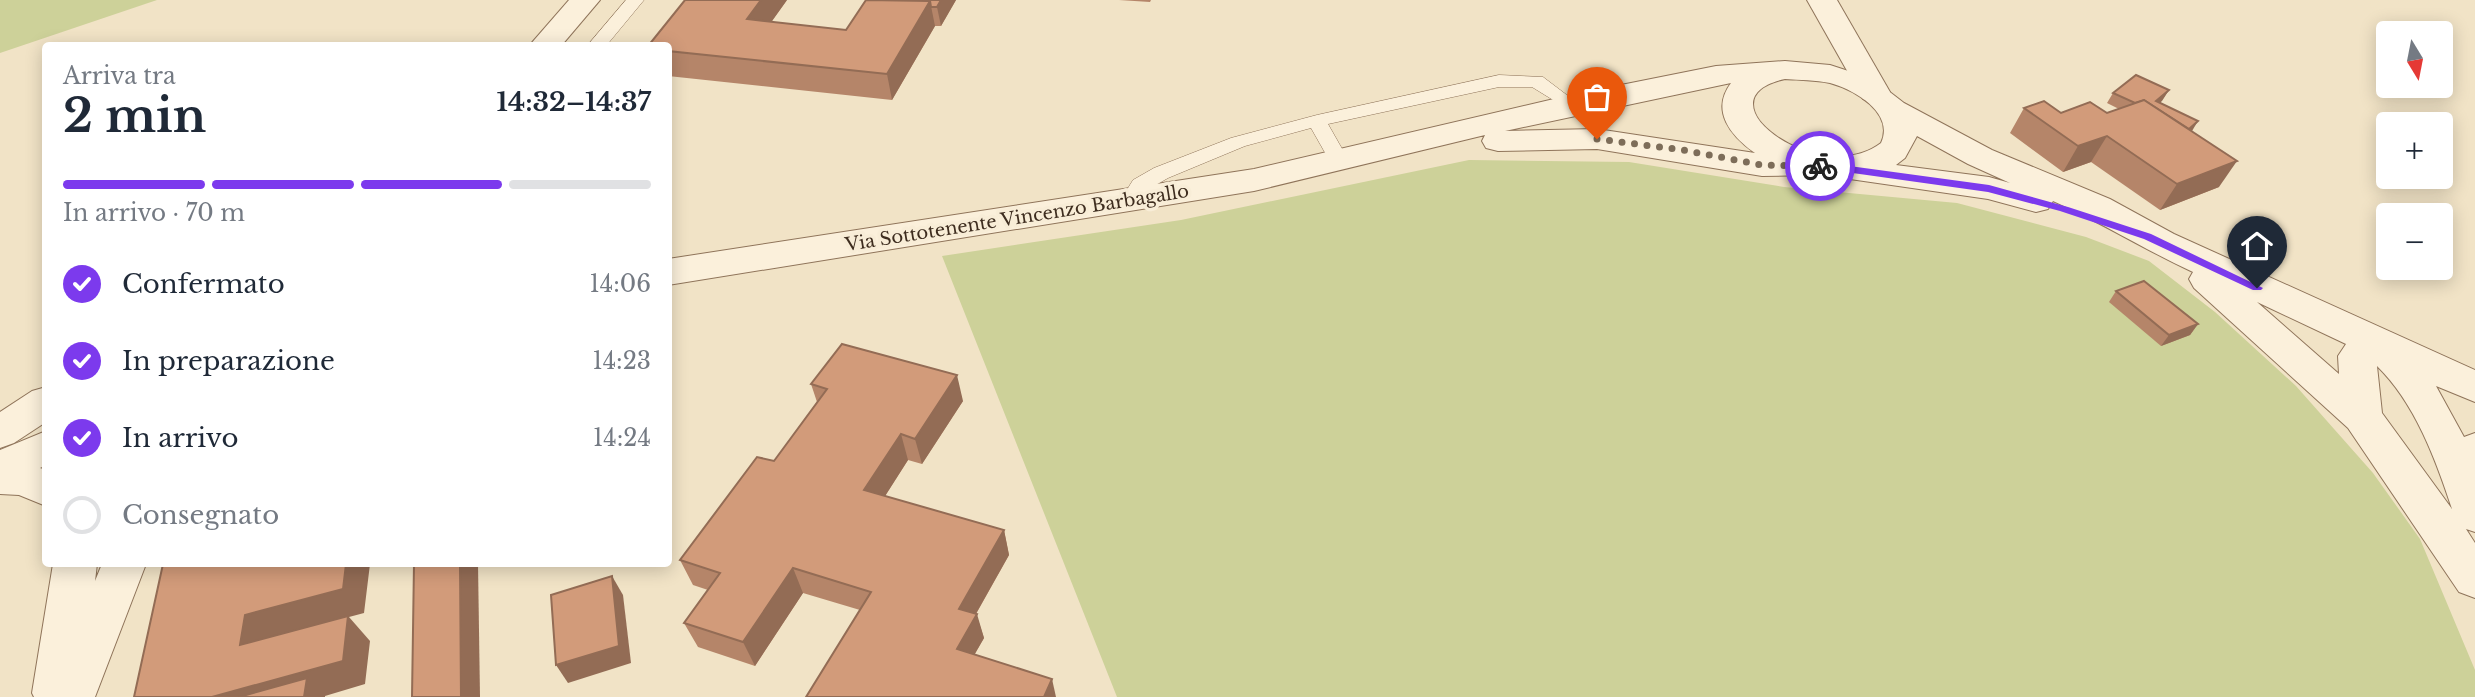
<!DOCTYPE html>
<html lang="it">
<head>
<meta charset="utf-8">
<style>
  :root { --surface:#fff; --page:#f6f6f7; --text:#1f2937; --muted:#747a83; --line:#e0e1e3; --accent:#7c3aed }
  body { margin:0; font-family:"Libre Baskerville",serif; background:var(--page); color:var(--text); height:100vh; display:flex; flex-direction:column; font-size:26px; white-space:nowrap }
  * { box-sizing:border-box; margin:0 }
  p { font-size:23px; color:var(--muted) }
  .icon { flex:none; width:38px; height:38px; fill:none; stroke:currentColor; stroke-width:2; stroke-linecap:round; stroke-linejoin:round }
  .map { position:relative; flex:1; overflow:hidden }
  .drawer { position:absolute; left:42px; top:42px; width:630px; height:525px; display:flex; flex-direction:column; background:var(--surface); border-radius:7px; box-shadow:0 4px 18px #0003 }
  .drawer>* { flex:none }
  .needle { width:46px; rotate:170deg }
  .controls { position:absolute; left:2376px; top:21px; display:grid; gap:14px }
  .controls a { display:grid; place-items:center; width:77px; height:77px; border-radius:7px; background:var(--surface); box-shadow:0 4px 18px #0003; font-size:35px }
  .pin { position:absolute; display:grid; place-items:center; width:60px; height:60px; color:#fff; margin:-72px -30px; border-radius:50% 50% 50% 0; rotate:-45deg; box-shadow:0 0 7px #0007 }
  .pin .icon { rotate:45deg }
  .courier { position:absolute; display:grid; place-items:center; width:70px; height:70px; margin:-35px; border:5px solid #7c3aed; border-radius:50%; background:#fff; color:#222; box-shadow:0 2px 9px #0007 }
  .head em { font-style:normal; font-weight:800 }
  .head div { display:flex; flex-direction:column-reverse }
  .head { display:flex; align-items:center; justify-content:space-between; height:119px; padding:0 21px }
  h1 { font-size:46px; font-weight:800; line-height:52px }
  .bar { display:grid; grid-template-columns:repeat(4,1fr); gap:10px 7px; align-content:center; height:84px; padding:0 21px }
  .bar i { height:9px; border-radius:5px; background:var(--line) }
  .bar .on { background:var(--accent) }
  .bar p { grid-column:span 4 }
  ol { padding:0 21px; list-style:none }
  li { display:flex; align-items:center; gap:21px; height:77px }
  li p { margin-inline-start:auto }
  li .icon { padding:7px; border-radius:50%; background:var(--accent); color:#fff; stroke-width:4 }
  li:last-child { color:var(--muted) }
  li i { width:38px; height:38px; border:4px solid var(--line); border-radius:50% }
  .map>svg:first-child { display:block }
</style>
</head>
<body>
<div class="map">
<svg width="2475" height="697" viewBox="0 0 2475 697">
  <rect width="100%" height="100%" fill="#f1e3c6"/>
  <g fill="#cdd199">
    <path d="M0,0H157L0,53Z"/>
    <path d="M1469,160L1629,162L1784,187L1957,203L2086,237L2149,261L2215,312L2296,386L2373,473L2420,539L2475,670V697H1117L942,256L1181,220Z"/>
  </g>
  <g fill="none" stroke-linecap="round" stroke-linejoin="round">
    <g stroke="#8f745a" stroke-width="1">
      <g id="service">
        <path d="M626,0H644L606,46H587Z"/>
        <path d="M1499,75L1543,77L1580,105L1571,111L1532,87H1499L1328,124L1349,161L1346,165H1332L1311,128L1245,146L1168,178L1147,190L1137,206H1123L1120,201L1133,180L1154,168L1231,138L1317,115Z"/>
      </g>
    </g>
    <g stroke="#8f745a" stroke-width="2">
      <path id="minor" d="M1807,0H1837L1890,92L1885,99L1874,102L1863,99Z"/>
    </g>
    <g stroke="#8f745a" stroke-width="2">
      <g id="tertiary">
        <path d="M569,0H600L561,46H529Z"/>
        <path d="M1785,61L1830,65L1873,79L1904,103L1992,150L2110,199L2174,234L2475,370V402L2436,386L2464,437L2475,433V532L2466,529L2475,543V598L2459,592L2348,428L2194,288L2189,279L2193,272C2145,250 2101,222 2053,201L2048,209L2036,212L1988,199L1843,178L1811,175L1762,176L1597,149L1498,151L1486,148L1482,141L1485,135L1254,191L668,285V259L1254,169L1571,95L1716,66ZM1785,79C1800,80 1815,80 1830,83C1855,90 1895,113 1881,143C1820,190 1694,99 1785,79ZM1731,83C1710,111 1731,136 1755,153L1597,129L1505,131ZM1917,136L1968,164L2010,183L1989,177L1896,165L1905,158ZM2257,302L2346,344L2338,356L2339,374ZM2377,366C2415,403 2436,460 2452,509L2382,413Z"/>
        <path d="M46,387V422L14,443L0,448V412L32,391Z"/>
        <path d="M46,431V465L40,468L46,470V506L19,495L0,494V450Z"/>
        <path d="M53,564H97L95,581L102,564H146L95,697H34L32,693Z"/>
      </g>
    </g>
    <use href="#service" fill="#fbf0db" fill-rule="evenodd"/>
    <use href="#minor" fill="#fbf0db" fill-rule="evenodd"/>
    <use href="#tertiary" fill="#fbf0db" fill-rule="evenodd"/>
  </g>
  <g fill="#b58569">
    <path d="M787,0L771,22L846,30L866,0H956L941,26H935L892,100L668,76V46Z"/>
    <path d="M1119,0H1151L1150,2Z"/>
    <path d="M2169,90L2160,103L2192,131L2219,187L2160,210L2091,162L2063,172L2010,133L2024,108L2061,113H2107L2119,109L2107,103L2113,93Z"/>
    <path d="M2116,291L2198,324L2190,335L2161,346L2109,302Z"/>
    <path d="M811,384L963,401L922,464L908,460L885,496L1004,530L1009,555L976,614L984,638L974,655L1056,697L860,610L803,593L755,666L698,647L684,623L708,590L693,585L680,560L774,461L817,402Z"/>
  </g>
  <g fill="#936c55">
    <path d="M761,0H787L755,45L747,19Z"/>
    <path d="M941,0H956L941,26L937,7Z"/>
    <path d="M930,1L935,26L892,100L887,74Z"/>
    <path d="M2169,90L2162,101L2149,111L2156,101Z"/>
    <path d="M2198,121L2192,131L2189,129Z"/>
    <path d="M2107,136L2091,162L2063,172L2078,146Z"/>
    <path d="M2237,161L2219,187L2160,210L2177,184Z"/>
    <path d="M2198,324L2190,335L2161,346L2169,335Z"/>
    <path d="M957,375L963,401L922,464L915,439Z"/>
    <path d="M901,434L908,460L873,515L864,490Z"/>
    <path d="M1004,530L1009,555L965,633L959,609Z"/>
    <path d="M346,564H370L364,613L349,617L370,641L365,684L325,696V697H212L240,645L245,615Z"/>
    <path d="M460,564H478L480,697H461Z"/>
    <path d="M793,568L803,593L755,666L743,642Z"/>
    <path d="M612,576L623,595L631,663L568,683L556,665Z"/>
    <path d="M977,614L984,638L964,673L957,649Z"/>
    <path d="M1052,679L1056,697H1044Z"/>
  </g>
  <g fill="#d29b7a" stroke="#936c55" stroke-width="2">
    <path d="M685,0H761L747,19L846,30L866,0L930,1L887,74L668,51V46H648Z"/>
    <path d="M923,0H941L937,7H931L930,1Z"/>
    <path d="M2136,75L2169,90L2156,101L2198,121L2189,129L2144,100L2135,103L2113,93Z"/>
    <path d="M2144,100L2237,161L2177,184L2107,136L2078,146L2024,108L2044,101L2061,113L2090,102L2107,113Z"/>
    <path d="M2144,281L2198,324L2169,335L2116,291Z"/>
    <path d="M842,344L957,375L915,439L901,434L864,490L1004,530L959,609L977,614L957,649L1052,679L1044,697H806L871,592L793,568L743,642L684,623L720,573L680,560L757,457L774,461L827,389L811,384Z"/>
    <path d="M163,564H346L343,589L245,615L240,645L348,616L343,661L212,697H134Z"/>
    <path d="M414,564H460L461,697H412Z"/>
    <path d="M612,576L619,646L556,665L551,595Z"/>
    <path d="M307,678L304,697H239Z"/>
  </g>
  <path fill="#7c3aed" d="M1820,162L1989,185L2068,207L2151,234L2263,288L2261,290H2253L2144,239L2060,211L1988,192L1817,168V163Z"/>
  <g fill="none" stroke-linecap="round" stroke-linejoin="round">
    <path stroke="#7d6d59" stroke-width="7" stroke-dasharray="0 12.6" d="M1597,139L1683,150L1762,165L1820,166"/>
  </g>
  <g text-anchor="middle" stroke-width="7" stroke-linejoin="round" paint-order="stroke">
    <g font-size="18" fill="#3e2d1f" stroke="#f8edd7">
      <text transform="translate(1017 218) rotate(-9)" y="6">Via Sottotenente Vincenzo Barbagallo</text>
    </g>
  </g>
</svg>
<div class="controls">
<a><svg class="needle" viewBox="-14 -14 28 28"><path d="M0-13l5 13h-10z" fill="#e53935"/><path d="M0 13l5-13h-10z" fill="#747a83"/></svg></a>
<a>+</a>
<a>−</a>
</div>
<div class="pin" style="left:1597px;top:139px;background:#ea580c"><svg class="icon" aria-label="bag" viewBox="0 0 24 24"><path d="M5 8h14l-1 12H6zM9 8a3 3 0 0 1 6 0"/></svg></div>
<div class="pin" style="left:2257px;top:288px;background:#1f2937"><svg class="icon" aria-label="home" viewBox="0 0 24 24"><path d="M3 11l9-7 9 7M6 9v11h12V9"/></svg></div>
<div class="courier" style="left:1820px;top:166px"><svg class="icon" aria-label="bike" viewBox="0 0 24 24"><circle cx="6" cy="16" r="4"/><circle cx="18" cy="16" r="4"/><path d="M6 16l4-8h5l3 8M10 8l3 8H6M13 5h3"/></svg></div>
<section class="drawer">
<div class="head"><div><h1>2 min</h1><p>Arriva tra</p></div><em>14:32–14:37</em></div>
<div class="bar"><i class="on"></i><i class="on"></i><i class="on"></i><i></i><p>In arrivo · 70 m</p></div>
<ol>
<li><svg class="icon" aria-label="check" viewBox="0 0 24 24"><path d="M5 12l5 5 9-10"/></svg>Confermato<p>14:06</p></li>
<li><svg class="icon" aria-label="check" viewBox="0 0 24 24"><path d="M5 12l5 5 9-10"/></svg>In preparazione<p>14:23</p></li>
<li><svg class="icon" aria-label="check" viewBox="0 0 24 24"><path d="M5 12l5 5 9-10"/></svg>In arrivo<p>14:24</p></li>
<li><i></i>Consegnato</li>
</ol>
</section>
</div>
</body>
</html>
